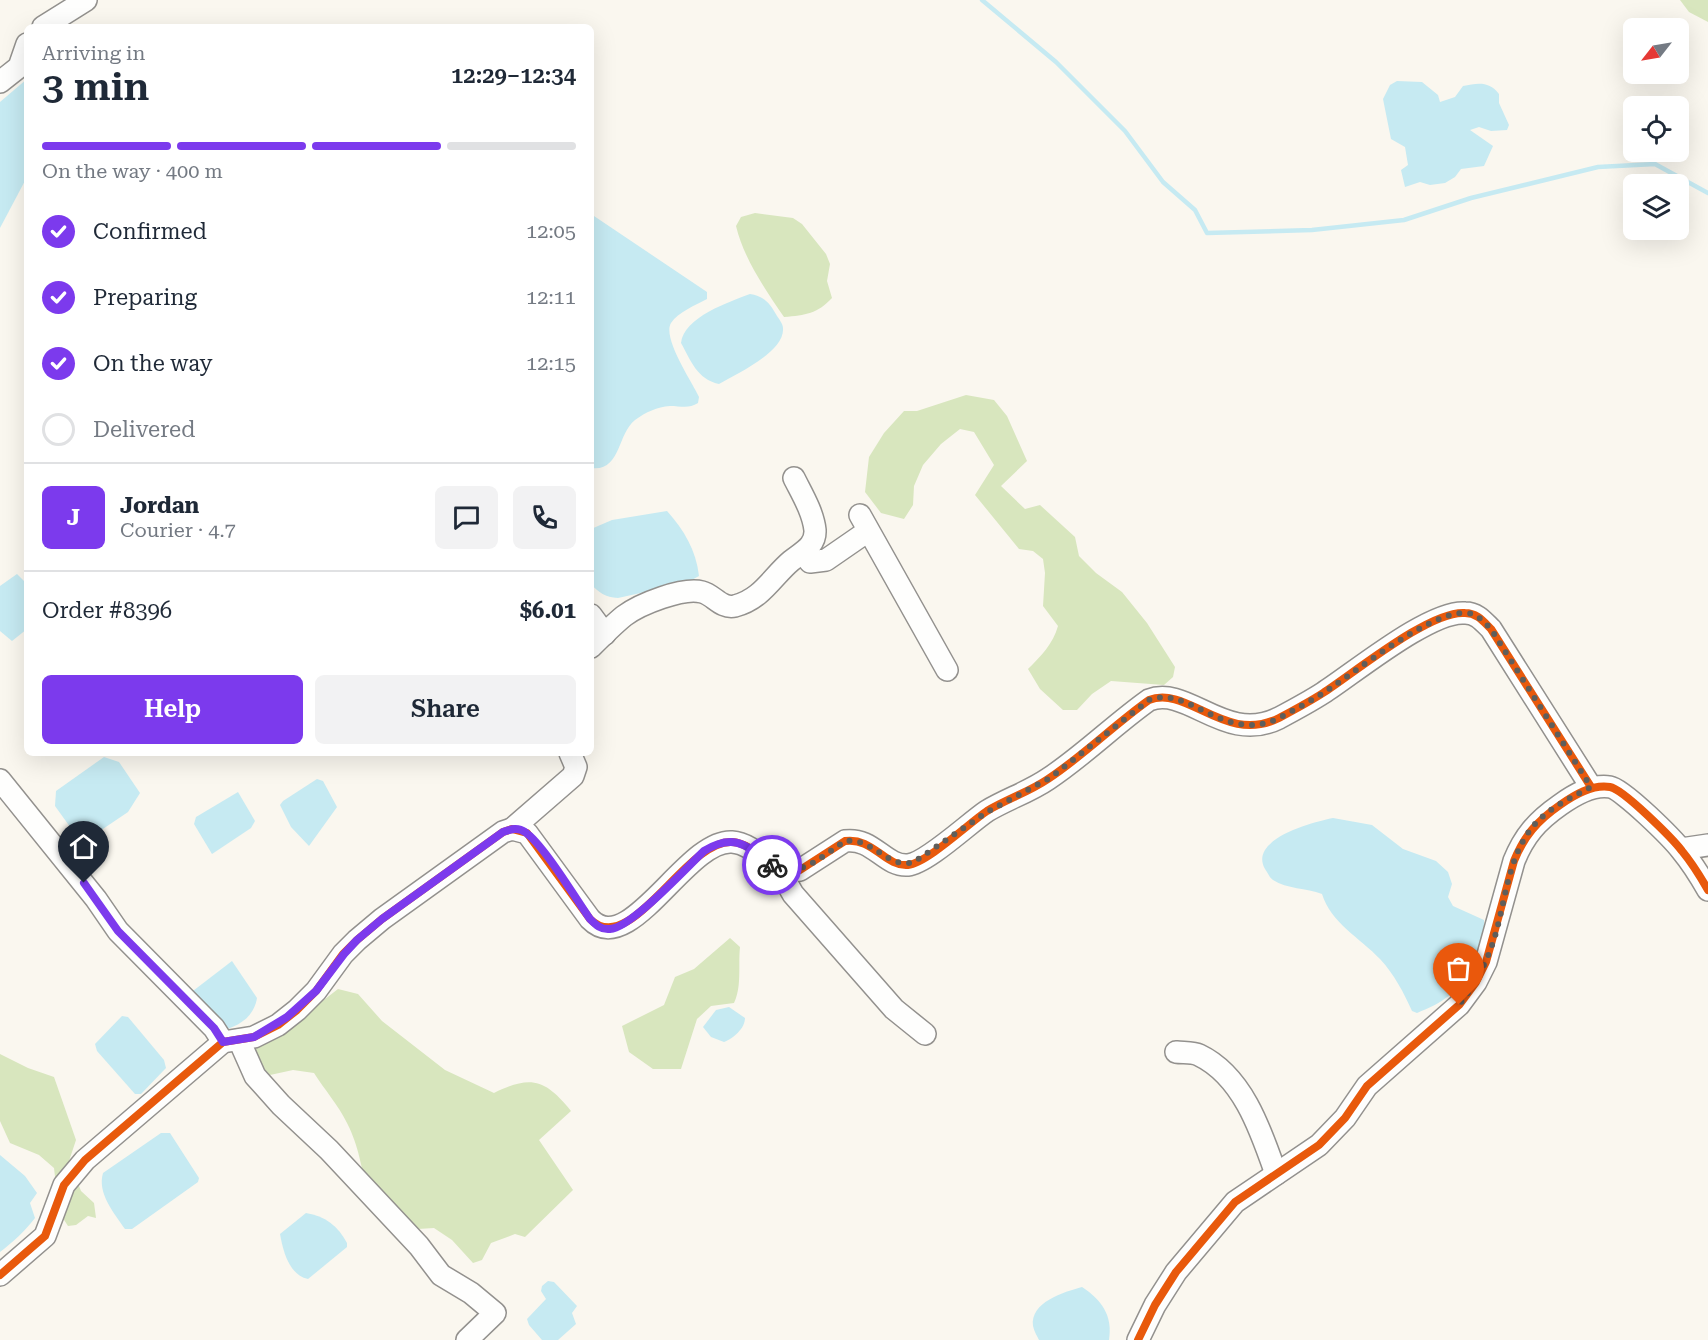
<!DOCTYPE html>
<html lang="en">
<head>
<meta charset="utf-8">
<style>
  :root { --surface:#fff; --page:#f2f2f3; --text:#1f2937; --muted:#747a83; --line:#e0e1e3; --accent:#7c3aed }
  body { margin:0; font-family:"Roboto Serif",serif; background:var(--page); color:var(--text); height:100vh; display:flex; flex-direction:column; font-size:22px; white-space:nowrap }
  * { box-sizing:border-box; margin:0 }
  p { font-size:20px; color:var(--muted) }
  .icon { flex:none; width:33px; height:33px; fill:none; stroke:currentColor; stroke-width:2; stroke-linecap:round; stroke-linejoin:round }
  .map { position:relative; flex:1; overflow:hidden }
  .sheet { position:absolute; left:24px; top:24px; width:570px; height:732px; display:flex; flex-direction:column; background:var(--surface); border-radius:9px; box-shadow:0 6px 24px #0002 }
  .sheet>* { flex:none }
  .needle { width:39px; rotate:239deg }
  .buttons { position:absolute; left:1623px; top:18px; display:grid; gap:12px }
  .buttons a { display:grid; place-items:center; width:66px; height:66px; border-radius:9px; background:var(--surface); box-shadow:0 6px 24px #0002; font-size:30px }
  .pin { position:absolute; display:grid; place-items:center; width:51px; height:51px; color:#fff; margin:-62px -26px; border-radius:50% 50% 50% 0; rotate:-45deg; box-shadow:0 0 6px #0007 }
  .pin .icon { rotate:45deg }
  .courier { position:absolute; display:grid; place-items:center; width:60px; height:60px; margin:-30px; border:4px solid #7c3aed; border-radius:50%; background:#fff; color:#222; box-shadow:0 2px 8px #0007 }
  .overview em { font-style:normal; font-weight:600 }
  .overview div { display:flex; flex-direction:column-reverse }
  .overview { display:flex; align-items:center; justify-content:space-between; height:102px; padding:0 18px }
  h1 { font-size:39px; font-weight:600; line-height:45px }
  .bar { display:grid; grid-template-columns:repeat(4,1fr); gap:9px 6px; align-content:center; height:72px; padding:0 18px }
  .bar i { height:8px; border-radius:4px; background:var(--line) }
  .bar .on { background:var(--accent) }
  .bar p { grid-column:span 4 }
  .line { display:flex; align-items:center; gap:15px; padding:0 18px; border-top:2px solid var(--line) }
  .line div { flex:1 }
  .round { display:grid; place-items:center; flex:none; width:63px; height:63px; border-radius:9px; background:var(--page) }
  ol { padding:0 18px; list-style:none }
  li { display:flex; align-items:center; gap:18px; height:66px }
  li p { margin-inline-start:auto }
  li .icon { padding:6px; border-radius:50%; background:var(--accent); color:#fff; stroke-width:4 }
  li:last-child { color:var(--muted) }
  li i { width:33px; height:33px; border:3px solid var(--line); border-radius:50% }
  .primary-button { display:flex; gap:12px; margin-top:auto; padding:12px 18px }
  .primary-button a { flex:1; height:69px; border-radius:9px; background:var(--accent); color:#fff; font-size:24px; font-weight:600; line-height:69px; text-align:center }
  .primary-button a+a { background:var(--page); color:var(--text) }
  .map>svg:first-child { display:block }
</style>
</head>
<body>
<div class="map">
<svg width="1708" height="1340" viewBox="0 0 1708 1340">
  <rect width="100%" height="100%" fill="#faf7ef"/>
  <g fill="#d8e6be">
    <path d="M1680,0H1708V22L1689,12Z"/>
    <path d="M755,213L793,218L802,224L826,254L830,264L827,281L832,298C817,314 806,315 784,317C765,289 744,259 736,226L741,217Z"/>
    <path d="M966,395L994,400L1007,416L1027,461L1001,486L1025,509L1040,505L1075,537L1079,556L1096,573L1122,592L1147,623L1175,667L1173,677L1164,685L1111,681L1092,694L1077,710H1063L1040,689L1028,669C1041,656 1053,644 1058,626L1043,606L1045,573L1043,559L1033,551L1019,549L975,495L994,465L974,432L960,429L941,444L923,465L914,486L913,505L904,519L881,513L865,492L869,457L884,433L904,411H917Z"/>
    <path d="M730,938L740,947C738,966 742,986 734,1003L711,1006L697,1019L681,1069H653L629,1052L622,1026L664,1005L675,977L694,969Z"/>
    <path d="M338,989L358,994L382,1021L445,1070L494,1093C531,1075 545,1079 571,1111L539,1140L573,1190L525,1237L515,1234L491,1243L482,1260L473,1263L452,1240L434,1228L418,1229L407,1244C354,1207 372,1172 347,1123C339,1106 324,1089 314,1073L293,1070L270,1075L252,1057L257,1041L298,1020Z"/>
    <path d="M0,1054L28,1068L54,1077L76,1140L69,1161L81,1191L94,1203L96,1218L88,1216L76,1225L68,1226L59,1212L54,1168L39,1155L10,1143L0,1121Z"/>
  </g>
  <g fill="#c6eaf2">
    <path d="M27,79V177L0,228V102Z"/>
    <path d="M1397,81L1422,82L1438,95L1440,102L1455,97L1463,86C1478,83 1489,81 1499,94V103L1509,125L1507,130L1491,131L1479,127L1470,130L1493,146L1484,166L1461,169L1455,177L1445,183L1430,185L1420,182L1405,187L1401,170L1408,165L1405,147L1391,139L1383,99L1390,85Z"/>
    <path d="M591,214L707,292V299C696,305 678,312 671,323C662,338 692,382 699,397L698,403C689,409 681,406 670,406C657,407 646,412 635,420C617,434 621,472 591,468Z"/>
    <path d="M750,294C764,296 770,303 777,316C779,319 783,324 783,328C785,352 736,374 719,384C697,379 691,361 681,343C684,317 729,302 750,294Z"/>
    <path d="M667,511C684,530 696,550 699,576L686,583L618,598C605,597 599,593 591,584V529L612,520Z"/>
    <path d="M17,574L27,584V629L12,641L0,631V586Z"/>
    <path d="M104,757L119,762L140,793L128,812L91,837L78,838L55,806L56,791Z"/>
    <path d="M317,779L323,781L337,807L309,846L291,827L280,805L283,801Z"/>
    <path d="M238,792L255,821L251,828L212,854L194,824L196,817Z"/>
    <path d="M1333,818L1372,825L1403,849L1436,861L1448,872L1452,884L1448,897L1453,906L1484,920C1485,945 1470,978 1450,995C1440,1003 1429,1008 1417,1013L1412,1011C1404,993 1394,974 1380,959C1360,938 1331,923 1322,894C1306,888 1287,889 1273,880C1269,877 1268,873 1265,869C1248,839 1313,822 1333,818Z"/>
    <path d="M232,961L257,998C254,1016 241,1025 224,1030L189,994Z"/>
    <path d="M729,1007L745,1018C745,1028 734,1038 724,1042L711,1037L703,1027L716,1010Z"/>
    <path d="M122,1016L128,1017L164,1060L166,1068L141,1094H135L97,1051L95,1044Z"/>
    <path d="M161,1133H170L199,1178L198,1182L132,1229H125C114,1213 97,1193 103,1173Z"/>
    <path d="M0,1155L25,1176L37,1193L30,1203L35,1218C26,1230 12,1243 0,1252Z"/>
    <path d="M306,1213C325,1216 338,1226 347,1243V1247L308,1279C289,1275 283,1251 280,1234Z"/>
    <path d="M548,1281L554,1282L577,1306L572,1313L576,1324L558,1340H542L529,1325L527,1319L546,1299L541,1291L542,1286Z"/>
    <path d="M1082,1287C1102,1300 1113,1316 1109,1340H1039C1037,1336 1034,1331 1033,1326C1030,1302 1064,1292 1082,1287Z"/>
  </g>
  <g fill="none" stroke-linecap="round" stroke-linejoin="round">
    <path stroke="#c6eaf2" stroke-width="4.5" d="M982,0L1056,62L1125,131L1163,182L1195,210L1207,233L1312,230L1404,220L1471,198L1598,167L1655,164L1708,193"/>
    <g stroke="#93918e" stroke-width="24">
      <g id="minor">
        <path d="M43,27L86,0"/>
        <path d="M0,82L19,67L27,44"/>
        <path d="M860,515L947,670"/>
        <path d="M803,553L810,562L826,560L868,531"/>
        <path d="M591,615L605,634"/>
        <path d="M591,647C601,637 613,625 624,616C640,604 683,587 702,592C714,595 721,609 735,606C762,599 772,577 791,561C802,552 816,546 815,530C813,512 802,494 794,478"/>
        <path d="M0,780L96,899L118,931L214,1028L223,1042"/>
        <path d="M512,829L573,776L576,767L570,753"/>
        <path d="M1681,849L1708,845"/>
        <path d="M783,872L785,880L793,894L894,1009L925,1034"/>
        <path d="M239,1040L255,1076L281,1105L329,1150L419,1246L441,1275L471,1293L495,1313L467,1340"/>
        <path d="M1176,1052C1183,1053 1193,1052 1199,1055C1243,1076 1261,1131 1276,1174"/>
        <path d="M0,1275L45,1236L64,1185L85,1160L223,1042L254,1037L278,1025L297,1010L316,991L343,954L357,940L382,919L503,832L512,829L527,833L590,919C630,960 686,839 732,842C751,843 767,863 783,872L800,870L845,841C873,837 885,867 908,865C927,863 969,823 987,811C1007,799 1029,792 1048,779C1083,756 1115,724 1149,700C1188,685 1225,745 1279,718C1294,710 1309,702 1323,693C1353,674 1430,610 1465,613C1477,613 1483,621 1491,629L1591,787"/>
        <path d="M1138,1340L1155,1305L1176,1272L1235,1202L1319,1145L1345,1118L1367,1086L1459,1005L1476,982L1486,962L1514,861C1524,836 1537,821 1560,805C1574,795 1592,784 1610,787C1623,789 1673,839 1682,851C1692,863 1700,876 1708,890"/>
      </g>
    </g>
    <use href="#minor" stroke="#fefefd" stroke-width="21"/>
    <g stroke="#fff" stroke-width="11">
      <g id="cycleway">
        <path d="M0,1275L45,1236L64,1185L85,1160L223,1042L254,1037L278,1025L297,1010L316,991L343,954L357,940L382,919L503,832L512,829L527,833L590,919C630,960 686,839 732,842C751,843 767,863 783,872L800,870L845,841C873,837 885,867 908,865C927,863 969,823 987,811C1007,799 1029,792 1048,779C1083,756 1115,724 1149,700C1188,685 1225,745 1279,718C1294,710 1309,702 1323,693C1353,674 1430,610 1465,613C1477,613 1483,621 1491,629L1591,787"/>
        <path d="M1138,1340L1155,1305L1176,1272L1235,1202L1319,1145L1345,1118L1367,1086L1459,1005L1476,982L1486,962L1514,861C1524,836 1537,821 1560,805C1574,795 1592,784 1610,787C1623,789 1673,839 1682,851C1692,863 1700,876 1708,890"/>
      </g>
    </g>
    <use href="#cycleway" stroke="#e8590c" stroke-width="8"/>
  </g>
  <g fill="none" stroke-linecap="round" stroke-linejoin="round">
    <path stroke="#5f5e5b" stroke-width="6" stroke-dasharray="0 10.8" d="M772,865C798,881 823,855 845,841C873,837 888,870 914,862L987,812L1050,778L1149,700C1188,684 1225,745 1279,718C1294,710 1309,702 1323,693C1353,674 1430,611 1465,613C1477,613 1483,621 1491,629L1591,787C1572,797 1549,808 1534,825C1508,856 1506,899 1495,936C1487,963 1475,984 1459,1005"/>
    <path stroke="#7c3aed" stroke-width="8" d="M84,883L118,931L214,1028L223,1042L254,1037L287,1017L316,991L344,954L357,940L382,919L503,832C511,829 518,827 525,832C543,844 576,899 590,919C596,925 601,930 610,929C631,928 686,868 704,851C735,832 747,846 772,865"/>
  </g>
</svg>
<div class="buttons">
<a><svg class="needle" viewBox="-14 -14 28 28"><path d="M0-13l5 13h-10z" fill="#e53935"/><path d="M0 13l5-13h-10z" fill="#747a83"/></svg></a>
<a><svg class="icon" aria-label="locate" viewBox="0 0 24 24"><circle cx="12" cy="12" r="6"/><path d="M12 2v4M12 18v4M2 12h4M18 12h4"/></svg></a>
<a><svg class="icon" aria-label="layers" viewBox="0 0 24 24"><path d="M12 4l9 5-9 5-9-5zM3 14l9 5 9-5"/></svg></a>
</div>
<div class="pin" style="left:1459px;top:1005px;background:#ea580c"><svg class="icon" aria-label="bag" viewBox="0 0 24 24"><path d="M5 8h14l-1 12H6zM9 8a3 3 0 0 1 6 0"/></svg></div>
<div class="pin" style="left:84px;top:883px;background:#1f2937"><svg class="icon" aria-label="home" viewBox="0 0 24 24"><path d="M3 11l9-7 9 7M6 9v11h12V9"/></svg></div>
<div class="courier" style="left:772px;top:865px"><svg class="icon" aria-label="bike" viewBox="0 0 24 24"><circle cx="6" cy="16" r="4"/><circle cx="18" cy="16" r="4"/><path d="M6 16l4-8h5l3 8M10 8l3 8H6M13 5h3"/></svg></div>
<section class="sheet">
<div class="overview"><div><h1>3 min</h1><p>Arriving in</p></div><em>12:29–12:34</em></div>
<div class="bar"><i class="on"></i><i class="on"></i><i class="on"></i><i></i><p>On the way · 400 m</p></div>
<ol>
<li><svg class="icon" aria-label="check" viewBox="0 0 24 24"><path d="M5 12l5 5 9-10"/></svg>Confirmed<p>12:05</p></li>
<li><svg class="icon" aria-label="check" viewBox="0 0 24 24"><path d="M5 12l5 5 9-10"/></svg>Preparing<p>12:11</p></li>
<li><svg class="icon" aria-label="check" viewBox="0 0 24 24"><path d="M5 12l5 5 9-10"/></svg>On the way<p>12:15</p></li>
<li><i></i>Delivered</li>
</ol>
<div class="line" style="height:108px"><b class="round" style="background:var(--accent);color:#fff">J</b><div><b>Jordan</b><p>Courier · 4.7</p></div><a class="round"><svg class="icon" aria-label="chat" viewBox="0 0 24 24"><path d="M4 5h16v11H9l-5 4z"/></svg></a><a class="round"><svg class="icon" aria-label="phone" viewBox="0 0 24 24"><path d="M5 4h4l2 5-3 2q2 4 5 5l2-3 5 2v4C11 20 4 13 5 4z"/></svg></a></div>
<div class="line" style="height:78px"><div>Order #8396</div><b>$6.01</b></div>
<div class="primary-button"><a>Help</a><a>Share</a></div>
</section>
</div>
</body>
</html>
